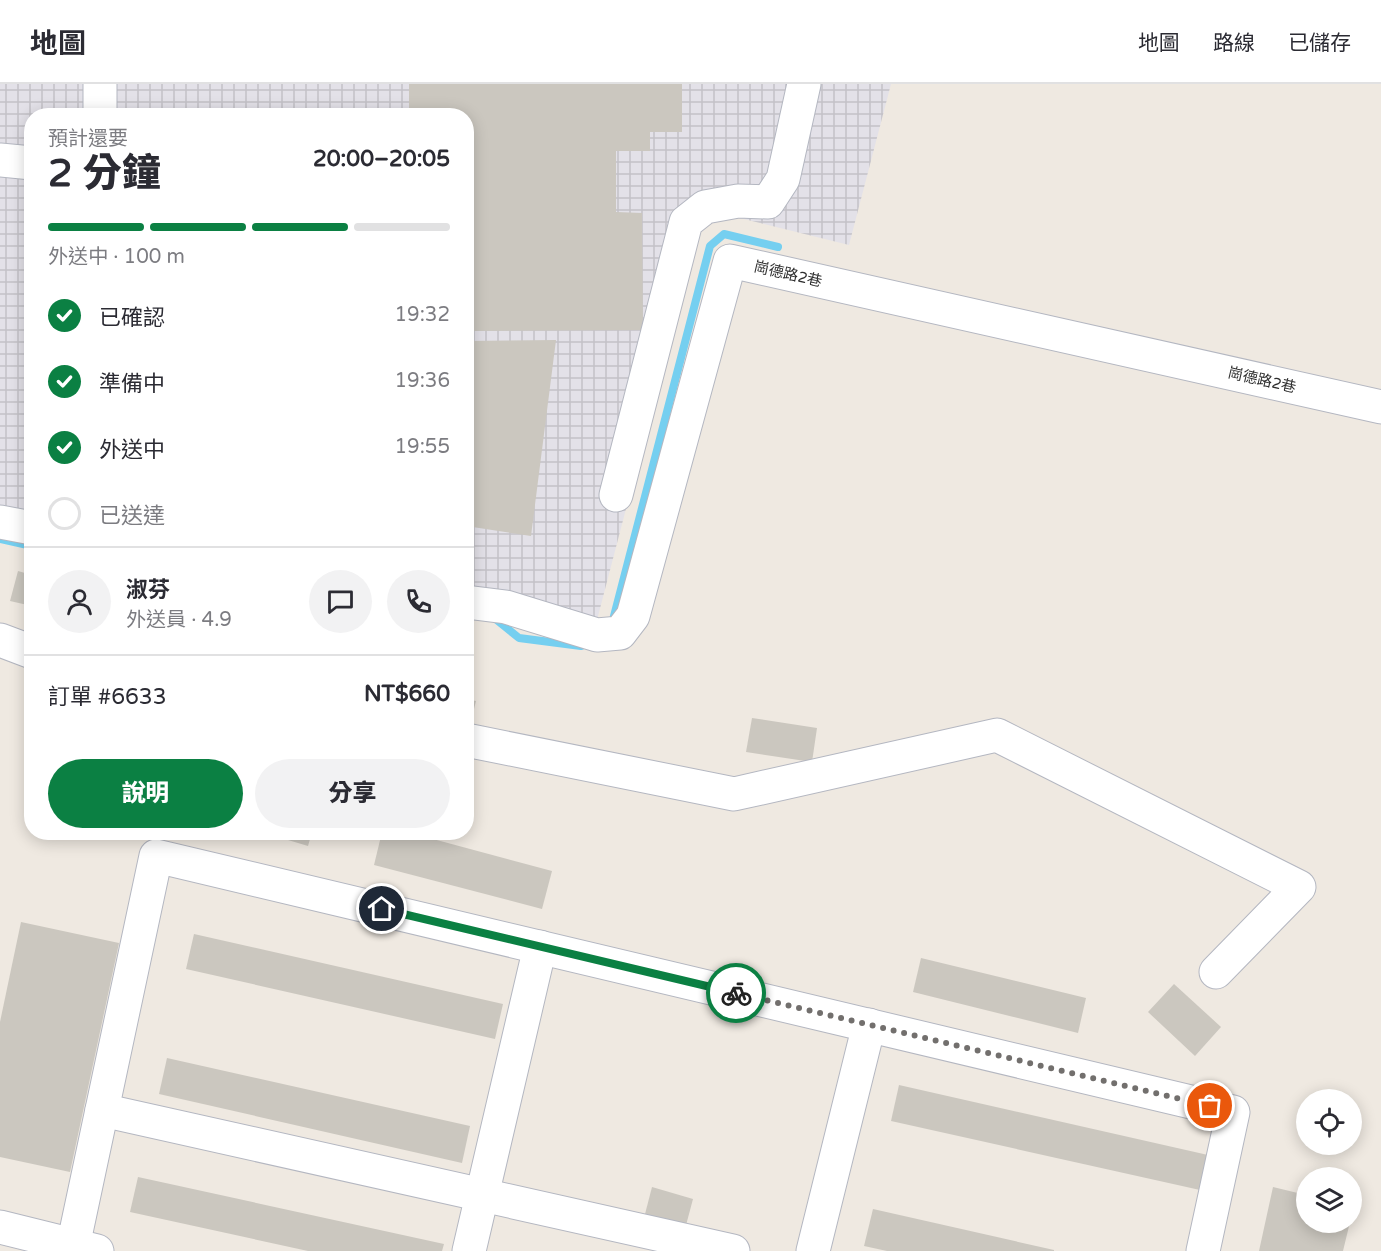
<!DOCTYPE html>
<html lang="zh-TW">
<head>
<meta charset="utf-8">
<style>
  :root { --surface:#fff; --page:#f2f2f3; --text:#2b2b33; --muted:#7c7c81; --line:#e1e1e2; --accent:#0b8043 }
  body { margin:0; font-family:"Varela Round","Noto Sans TC",sans-serif; background:var(--page); color:var(--text); height:100vh; display:flex; flex-direction:column; font-size:22px; white-space:nowrap }
  * { box-sizing:border-box; margin:0 }
  p { font-size:20px; color:var(--muted) }
  .icon { flex:none; width:33px; height:33px; fill:none; stroke:currentColor; stroke-width:2; stroke-linecap:round; stroke-linejoin:round }
  .map { position:relative; flex:1; overflow:hidden }
  .details { position:absolute; left:24px; top:24px; width:450px; height:732px; display:flex; flex-direction:column; background:var(--surface); border-radius:24px; box-shadow:0 3px 15px #0003 }
  .details>* { flex:none }
  .tools { position:absolute; left:1296px; top:1005px; display:grid; gap:12px }
  .tools a { display:grid; place-items:center; width:66px; height:66px; border-radius:50%; background:var(--surface); box-shadow:0 3px 15px #0003; font-size:30px }
  .pin { position:absolute; display:grid; place-items:center; width:51px; height:51px; color:#fff; margin:-26px; border:3px solid #fff; border-radius:50%; box-shadow:0 2px 6px #0007 }
  .courier { position:absolute; display:grid; place-items:center; width:60px; height:60px; margin:-30px; border:4px solid #0b8043; border-radius:50%; background:#fff; color:#222; box-shadow:0 2px 8px #0007 }
  .headline em { font-style:normal; font-weight:800 }
  .headline div { display:flex; flex-direction:column-reverse }
  .headline { display:flex; align-items:center; justify-content:space-between; height:102px; padding:0 24px }
  h1 { font-size:39px; font-weight:800; line-height:45px }
  .bar { display:grid; grid-template-columns:repeat(4,1fr); gap:9px 6px; align-content:center; height:72px; padding:0 24px }
  .bar i { height:8px; border-radius:4px; background:var(--line) }
  .bar .active { background:var(--accent) }
  .bar p { grid-column:span 4 }
  .line { display:flex; align-items:center; gap:15px; padding:0 24px; border-top:2px solid var(--line) }
  .line div { flex:1 }
  .round { display:grid; place-items:center; flex:none; width:63px; height:63px; border-radius:32px; background:var(--page) }
  ol { padding:0 24px; list-style:none }
  li { display:flex; align-items:center; gap:18px; height:66px }
  li p { margin-inline-start:auto }
  li .icon { padding:6px; border-radius:50%; background:var(--accent); color:#fff; stroke-width:4 }
  li:last-child { color:var(--muted) }
  li i { width:33px; height:33px; border:3px solid var(--line); border-radius:50% }
  .cta { display:flex; gap:12px; margin-top:auto; padding:12px 24px }
  .cta a { flex:1; height:69px; border-radius:36px; background:var(--accent); color:#fff; font-size:24px; font-weight:800; line-height:69px; text-align:center }
  .cta a+a { background:var(--page); color:var(--text) }
  header { display:flex; align-items:center; gap:36px; box-sizing:border-box; height:84px; padding:0 30px; background:var(--surface); border-bottom:2px solid var(--line) }
  header strong { font-size:28px }
  nav { display:flex; gap:33px; margin-inline-start:auto; font-size:21px }
  .map>svg:first-child { display:block }
</style>
</head>
<body>
<header>
<strong>地圖</strong>
<nav><a>地圖</a><a>路線</a><a>已儲存</a></nav>
</header>
<div class="map">
<svg width="1381" height="1167" viewBox="0 0 1381 1167">
  <defs>
    <pattern id="industrial-grid" width="8" height="8" patternUnits="userSpaceOnUse" patternTransform="scale(1.5)"><rect width="8" height="8" fill="#e3e1e8"/><path d="M0 4h8M4 0v8" fill="none" stroke="#c3c1c7"/></pattern>
  </defs>
  <rect width="100%" height="100%" fill="#efe9e1"/>
  <path fill="url(#industrial-grid)" d="M0,0H891L849,161L720,129L700,141L597,536L467,503L466,32H32L31,434L0,427Z"/>
  <g fill="none" stroke-linecap="round" stroke-linejoin="round">
    <g stroke="#75cff0" stroke-width="8">
      <path d="M0,455L32,462"/>
      <path d="M493,533L519,554L581,562"/>
      <path d="M613,536L710,162L724,150L778,163"/>
    </g>
  </g>
  <g fill="#cbc7bf">
    <path d="M409,0H682V48H650V67H616V128L642,129L643,246L466,247V32H409Z"/>
    <path d="M556,256L531,452L466,442V257Z"/>
    <path d="M18,487L32,491V522L10,517Z"/>
    <path d="M466,615L476,617L467,653H466Z"/>
    <path d="M752,634L817,644L812,678L746,668Z"/>
    <path d="M268,748H312L308,762L268,750Z"/>
    <path d="M382,748H407L552,787L542,825L374,781Z"/>
    <path d="M21,838L119,859L70,1088L0,1073V938Z"/>
    <path d="M194,850L503,920L495,955L186,885Z"/>
    <path d="M921,874L1086,914L1078,949L913,908Z"/>
    <path d="M1174,900L1221,943L1195,972L1148,928Z"/>
    <path d="M167,974L470,1042L462,1079L159,1010Z"/>
    <path d="M899,1001L1208,1071L1200,1106L891,1037Z"/>
    <path d="M138,1093L444,1160L442,1167H308L130,1128Z"/>
    <path d="M652,1103L693,1115L685,1145L644,1134Z"/>
    <path d="M1273,1103L1306,1111V1138H1350L1343,1167H1259Z"/>
    <path d="M873,1125L1054,1166V1167H887L864,1162Z"/>
  </g>
  <g fill="none" stroke-linecap="round" stroke-linejoin="round">
    <g stroke="#b4b7c1" stroke-width="35">
      <g id="minor">
        <path d="M100,0V32"/>
        <path d="M0,76L32,79"/>
        <path d="M616,411L686,138L705,123L738,117L768,118L783,95L804,0"/>
        <path d="M0,438L32,444"/>
        <path d="M466,518L506,523L597,551L620,549L633,532L730,177L1381,323"/>
        <path d="M0,556L32,568"/>
        <path d="M466,656L734,710L997,651L1299,803L1216,888"/>
        <path d="M102,1026L733,1167"/>
        <path d="M0,1143L97,1167"/>
        <path d="M72,1167L156,772L1233,1028L1203,1167"/>
        <path d="M469,1167L540,863"/>
        <path d="M813,1167L869,941"/>
      </g>
    </g>
    <use href="#minor" stroke="#fff" stroke-width="33"/>
  </g>
  <g fill="none" stroke-linecap="round" stroke-linejoin="round">
    <path stroke="#726f6d" stroke-width="6" stroke-dasharray="0 10.8" d="M736,909L1210,1022"/>
    <path stroke="#0b8043" stroke-width="8" d="M382,825L736,909"/>
  </g>
  <g text-anchor="middle" stroke-width="4.5" stroke-linejoin="round" paint-order="stroke">
    <g font-size="15" fill="#2e2e2e" stroke="#fff">
      <text transform="translate(788 190) rotate(13)" y="5">崗德路2巷</text>
      <text transform="translate(1262 296) rotate(13)" y="5">崗德路2巷</text>
    </g>
  </g>
</svg>
<div class="tools">
<a><svg class="icon" aria-label="locate" viewBox="0 0 24 24"><circle cx="12" cy="12" r="6"/><path d="M12 2v4M12 18v4M2 12h4M18 12h4"/></svg></a>
<a><svg class="icon" aria-label="layers" viewBox="0 0 24 24"><path d="M12 4l9 5-9 5-9-5zM3 14l9 5 9-5"/></svg></a>
</div>
<div class="pin" style="left:1210px;top:1022px;background:#ea580c"><svg class="icon" aria-label="bag" viewBox="0 0 24 24"><path d="M5 8h14l-1 12H6zM9 8a3 3 0 0 1 6 0"/></svg></div>
<div class="pin" style="left:382px;top:825px;background:#1f2937"><svg class="icon" aria-label="home" viewBox="0 0 24 24"><path d="M3 11l9-7 9 7M6 9v11h12V9"/></svg></div>
<div class="courier" style="left:736px;top:909px"><svg class="icon" aria-label="bike" viewBox="0 0 24 24"><circle cx="6" cy="16" r="4"/><circle cx="18" cy="16" r="4"/><path d="M6 16l4-8h5l3 8M10 8l3 8H6M13 5h3"/></svg></div>
<section class="details">
<div class="headline"><div><h1>2 分鐘</h1><p>預計還要</p></div><em>20:00–20:05</em></div>
<div class="bar"><i class="active"></i><i class="active"></i><i class="active"></i><i></i><p>外送中 · 100 m</p></div>
<ol>
<li><svg class="icon" aria-label="check" viewBox="0 0 24 24"><path d="M5 12l5 5 9-10"/></svg>已確認<p>19:32</p></li>
<li><svg class="icon" aria-label="check" viewBox="0 0 24 24"><path d="M5 12l5 5 9-10"/></svg>準備中<p>19:36</p></li>
<li><svg class="icon" aria-label="check" viewBox="0 0 24 24"><path d="M5 12l5 5 9-10"/></svg>外送中<p>19:55</p></li>
<li><i></i>已送達</li>
</ol>
<div class="line" style="height:108px"><a class="round"><svg class="icon" aria-label="person" viewBox="0 0 24 24"><circle cx="12" cy="8" r="4"/><path d="M4 21q1-7 8-7t8 7"/></svg></a><div><b>淑芬</b><p>外送員 · 4.9</p></div><a class="round"><svg class="icon" aria-label="chat" viewBox="0 0 24 24"><path d="M4 5h16v11H9l-5 4z"/></svg></a><a class="round"><svg class="icon" aria-label="phone" viewBox="0 0 24 24"><path d="M5 4h4l2 5-3 2q2 4 5 5l2-3 5 2v4C11 20 4 13 5 4z"/></svg></a></div>
<div class="line" style="height:78px"><div>訂單 #6633</div><b>NT$660</b></div>
<div class="cta"><a>說明</a><a>分享</a></div>
</section>
</div>
</body>
</html>
